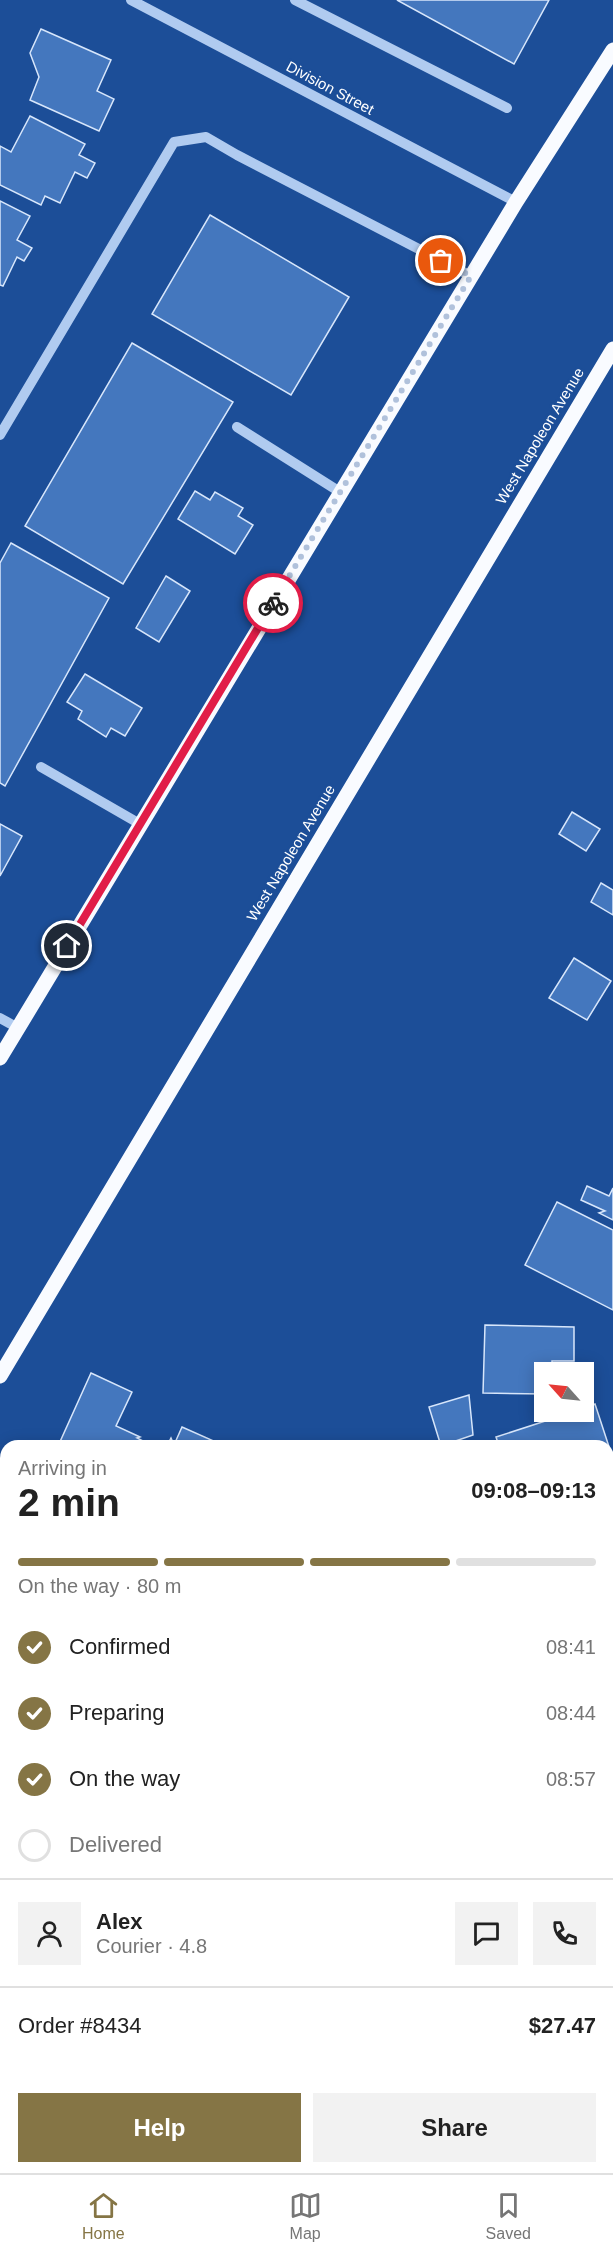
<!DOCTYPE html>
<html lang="en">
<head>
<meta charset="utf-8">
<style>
  :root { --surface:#fff; --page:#f2f2f2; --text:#222; --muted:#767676; --line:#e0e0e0; --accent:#857545 }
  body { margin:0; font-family:Helvetica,sans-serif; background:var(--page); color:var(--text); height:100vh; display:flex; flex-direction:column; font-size:22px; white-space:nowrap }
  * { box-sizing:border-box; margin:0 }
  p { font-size:20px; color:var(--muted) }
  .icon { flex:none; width:33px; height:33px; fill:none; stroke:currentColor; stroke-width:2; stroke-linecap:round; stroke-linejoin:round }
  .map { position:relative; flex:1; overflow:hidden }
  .drawer { position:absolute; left:0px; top:1440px; width:614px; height:734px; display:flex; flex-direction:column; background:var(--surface); border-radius:18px 18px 0 0; box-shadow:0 3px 15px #0003 }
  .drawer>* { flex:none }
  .needle { width:39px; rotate:297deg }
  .tools { position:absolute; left:534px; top:1362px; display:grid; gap:12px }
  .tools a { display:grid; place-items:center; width:60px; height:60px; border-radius:0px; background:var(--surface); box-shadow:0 3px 15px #0003; font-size:30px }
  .pin { position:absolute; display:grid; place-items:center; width:51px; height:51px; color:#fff; margin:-26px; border:3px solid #fff; border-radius:50%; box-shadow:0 2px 6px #0007 }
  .courier { position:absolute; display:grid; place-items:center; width:60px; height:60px; margin:-30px; border:4px solid #e11d48; border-radius:50%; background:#fff; color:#222; box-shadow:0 2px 8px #0007 }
  .summary em { font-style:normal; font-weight:700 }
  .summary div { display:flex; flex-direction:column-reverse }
  .summary { display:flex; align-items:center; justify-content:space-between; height:102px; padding:0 18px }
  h1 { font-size:39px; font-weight:700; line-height:45px }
  .bar { display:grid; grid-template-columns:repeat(4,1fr); gap:9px 6px; align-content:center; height:72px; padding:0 18px }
  .bar i { height:8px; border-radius:4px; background:var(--line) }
  .bar .current { background:var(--accent) }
  .bar p { grid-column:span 4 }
  .line { display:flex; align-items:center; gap:15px; padding:0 18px; border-top:2px solid var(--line) }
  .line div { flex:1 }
  .round { display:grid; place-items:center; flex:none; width:63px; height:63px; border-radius:0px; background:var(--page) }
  ol { padding:0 18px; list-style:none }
  li { display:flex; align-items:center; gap:18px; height:66px }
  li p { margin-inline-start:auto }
  li .icon { padding:6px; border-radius:50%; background:var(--accent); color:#fff; stroke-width:4 }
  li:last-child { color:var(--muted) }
  li i { width:33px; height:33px; border:3px solid var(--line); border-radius:50% }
  .action { display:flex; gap:12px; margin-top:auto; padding:12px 18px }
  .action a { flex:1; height:69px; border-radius:0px; background:var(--accent); color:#fff; font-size:24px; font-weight:700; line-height:69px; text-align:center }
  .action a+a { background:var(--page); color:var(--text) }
  .menu { display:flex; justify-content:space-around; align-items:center; height:84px; border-top:2px solid var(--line); background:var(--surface); font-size:16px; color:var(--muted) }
  .menu a { display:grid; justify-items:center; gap:3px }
  .menu .current { color:var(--accent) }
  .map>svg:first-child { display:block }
</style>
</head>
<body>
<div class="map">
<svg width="613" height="2173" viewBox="0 0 613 2173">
  <rect width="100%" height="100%" fill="#1c4e98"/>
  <g fill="#4477be" stroke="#d7e6fb" stroke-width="1.5">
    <path d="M397,0H549L514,64Z"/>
    <path d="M41,29L111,60L97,91L114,99L99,131L30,100L39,77L30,53Z"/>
    <path d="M30,116L85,144L79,155L95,163L87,178L75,172L60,203L45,196L41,205L0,185V146L11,152Z"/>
    <path d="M0,201L30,216L17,240L32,248L24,261L17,257L3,286L0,285Z"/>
    <path d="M210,215L349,297L291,395L152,314Z"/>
    <path d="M132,343L233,402L123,584L25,526Z"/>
    <path d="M195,491L210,500L215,492L243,508L238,516L253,525L235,554L178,519Z"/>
    <path d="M11,543L109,598L5,786L0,783V563Z"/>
    <path d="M166,576L190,591L159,642L136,628Z"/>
    <path d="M85,674L142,708L125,736L111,728L106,737L78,719L82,711L67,702Z"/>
    <path d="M572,812L600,829L586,851L559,834Z"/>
    <path d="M0,824L22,836L0,876Z"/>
    <path d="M601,883L613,890V915L591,902Z"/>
    <path d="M574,958L611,981L587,1020L549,998Z"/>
    <path d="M587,1186L609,1196L613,1188V1220L599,1213L605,1211L581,1200Z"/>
    <path d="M557,1202L613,1230V1310L525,1265Z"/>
    <path d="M485,1325L574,1327V1361H552V1372H544V1394L483,1393Z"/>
    <path d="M91,1373L132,1392L116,1426L140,1437L137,1438L149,1444L148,1446H63L59,1444Z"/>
    <path d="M469,1395L473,1435L441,1446L429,1407Z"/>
    <path d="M595,1404L613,1459V1470L608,1472V1446H499L496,1437L573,1412H584V1408Z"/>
    <path d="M182,1427L216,1442L214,1446H167L171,1438L174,1445Z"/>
    <path d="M0,1574L6,1576V1643L0,1656Z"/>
    <path d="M609,1611L613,1614V1711L608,1708Z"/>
    <path d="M0,1755L6,1758V1865L0,1862Z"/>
    <path d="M611,1865L613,1867V1940L608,1952V1867Z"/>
    <path d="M0,2027L6,2030V2048L0,2061Z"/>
    <path d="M608,2034L613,2036V2103L608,2115Z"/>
    <path d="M133,2168H161L159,2173H131Z"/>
    <path d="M217,2168H315L312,2173H215Z"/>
  </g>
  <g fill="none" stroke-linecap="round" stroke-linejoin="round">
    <g stroke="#b0cbf0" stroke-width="10">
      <path d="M131,0L516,202"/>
      <path d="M295,0L507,108"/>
      <path d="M237,427L340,492"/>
      <path d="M0,435L174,142L206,137L237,155L471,276"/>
      <path d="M41,767L140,824"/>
      <path d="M0,1018L18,1028"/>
      <path d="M0,1493L6,1495"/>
      <path d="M608,1768L613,1770"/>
      <path d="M0,1937L6,1940"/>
      <path d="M495,2168L507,2173"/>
    </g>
    <g stroke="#f9fbff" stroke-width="15">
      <path d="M0,1058L516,202L613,50"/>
      <path d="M0,1376L613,349"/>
    </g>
  </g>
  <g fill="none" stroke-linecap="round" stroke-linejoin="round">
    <path stroke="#b0c1db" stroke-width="6" stroke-dasharray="0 10.8" d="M273,603L471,276L441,261"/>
    <path stroke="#e11d48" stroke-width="8" d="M67,946L273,603"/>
  </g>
  <g text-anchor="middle" stroke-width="4.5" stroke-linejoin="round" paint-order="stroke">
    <g font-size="15" fill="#fff" stroke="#1c4e98">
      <text transform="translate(330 88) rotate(28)" y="5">Division Street</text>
      <text transform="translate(540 436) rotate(-59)" y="5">West Napoleon Avenue</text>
      <text transform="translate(291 853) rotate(-59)" y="5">West Napoleon Avenue</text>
    </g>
  </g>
</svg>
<div class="tools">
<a><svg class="needle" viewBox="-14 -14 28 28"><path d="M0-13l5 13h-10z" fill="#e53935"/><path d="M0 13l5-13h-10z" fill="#767676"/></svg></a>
</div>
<div class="pin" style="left:441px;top:261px;background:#ea580c"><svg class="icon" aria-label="bag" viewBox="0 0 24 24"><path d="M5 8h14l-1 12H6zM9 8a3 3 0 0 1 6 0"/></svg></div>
<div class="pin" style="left:67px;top:946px;background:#1f2937"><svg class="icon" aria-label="home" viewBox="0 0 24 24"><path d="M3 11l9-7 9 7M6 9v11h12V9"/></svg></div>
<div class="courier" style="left:273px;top:603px"><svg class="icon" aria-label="bike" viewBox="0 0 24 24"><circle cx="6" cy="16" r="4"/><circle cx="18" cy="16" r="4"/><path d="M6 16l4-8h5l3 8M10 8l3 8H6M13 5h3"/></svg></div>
<section class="drawer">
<div class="summary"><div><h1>2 min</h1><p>Arriving in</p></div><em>09:08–09:13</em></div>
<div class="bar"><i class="current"></i><i class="current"></i><i class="current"></i><i></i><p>On the way · 80 m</p></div>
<ol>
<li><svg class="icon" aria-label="check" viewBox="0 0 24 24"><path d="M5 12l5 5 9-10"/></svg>Confirmed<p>08:41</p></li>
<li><svg class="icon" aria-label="check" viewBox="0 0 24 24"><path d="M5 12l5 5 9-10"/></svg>Preparing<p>08:44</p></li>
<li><svg class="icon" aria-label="check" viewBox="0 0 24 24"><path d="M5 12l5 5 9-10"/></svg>On the way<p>08:57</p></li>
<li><i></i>Delivered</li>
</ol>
<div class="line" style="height:108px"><a class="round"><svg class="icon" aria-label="person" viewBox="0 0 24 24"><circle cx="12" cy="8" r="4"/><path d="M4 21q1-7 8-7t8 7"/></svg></a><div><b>Alex</b><p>Courier · 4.8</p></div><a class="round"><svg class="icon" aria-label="chat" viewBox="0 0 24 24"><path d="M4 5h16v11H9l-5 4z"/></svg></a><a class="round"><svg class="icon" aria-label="phone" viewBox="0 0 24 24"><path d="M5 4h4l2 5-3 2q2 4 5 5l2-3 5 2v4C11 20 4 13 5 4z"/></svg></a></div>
<div class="line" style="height:78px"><div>Order #8434</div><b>$27.47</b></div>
<div class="action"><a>Help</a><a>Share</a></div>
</section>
</div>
<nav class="menu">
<a class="current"><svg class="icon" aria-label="home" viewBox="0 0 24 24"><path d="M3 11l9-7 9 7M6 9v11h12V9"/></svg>Home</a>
<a><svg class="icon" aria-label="map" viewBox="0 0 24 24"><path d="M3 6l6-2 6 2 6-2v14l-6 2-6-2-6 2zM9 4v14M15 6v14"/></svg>Map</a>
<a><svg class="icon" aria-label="saved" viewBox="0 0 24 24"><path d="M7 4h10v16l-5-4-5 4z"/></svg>Saved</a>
</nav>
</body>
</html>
